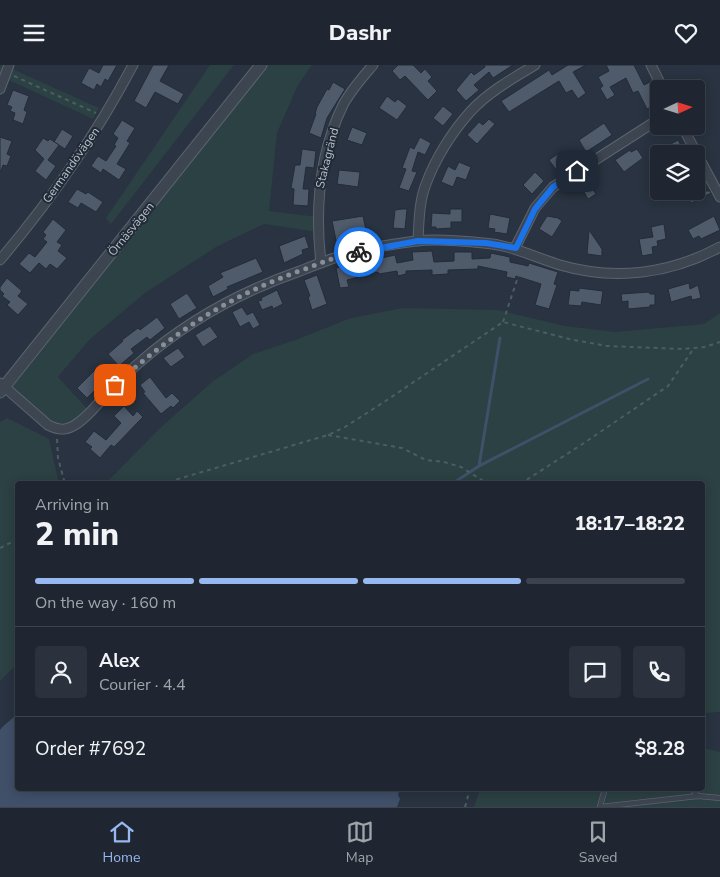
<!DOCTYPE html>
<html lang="en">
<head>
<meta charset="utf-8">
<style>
  :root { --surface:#1f2631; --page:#2c323d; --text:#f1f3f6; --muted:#a1a5ab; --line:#3c434d; --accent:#98b8f2 }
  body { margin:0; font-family:"Nunito Sans",sans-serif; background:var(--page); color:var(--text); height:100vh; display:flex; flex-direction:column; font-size:19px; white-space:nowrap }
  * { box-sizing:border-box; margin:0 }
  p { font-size:16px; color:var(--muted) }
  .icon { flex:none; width:28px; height:28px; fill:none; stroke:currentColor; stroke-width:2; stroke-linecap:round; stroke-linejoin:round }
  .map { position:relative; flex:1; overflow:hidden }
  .sheet { position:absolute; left:15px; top:416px; width:690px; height:310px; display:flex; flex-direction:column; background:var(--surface); border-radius:5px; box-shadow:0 2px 12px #0003,0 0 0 1px var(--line) }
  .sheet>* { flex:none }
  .needle { width:32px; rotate:86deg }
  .tools { position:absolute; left:650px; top:15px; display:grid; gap:10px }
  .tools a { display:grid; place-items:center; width:55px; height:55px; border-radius:5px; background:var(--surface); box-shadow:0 2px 12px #0003,0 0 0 1px var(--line); font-size:25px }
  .pin { position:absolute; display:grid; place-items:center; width:42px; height:42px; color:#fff; margin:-21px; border-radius:10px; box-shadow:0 2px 8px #0006 }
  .courier { position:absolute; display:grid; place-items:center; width:50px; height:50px; margin:-25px; border:4px solid #1a73e8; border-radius:50%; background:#fff; color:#222; box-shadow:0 1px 6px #0007 }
  .overview em { font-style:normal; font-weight:800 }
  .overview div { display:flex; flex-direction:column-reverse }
  .overview { display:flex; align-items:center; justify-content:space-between; height:85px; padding:0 20px }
  h1 { font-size:32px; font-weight:800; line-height:38px }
  .bar { display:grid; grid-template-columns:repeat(4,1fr); gap:8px 5px; align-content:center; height:60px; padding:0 20px }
  .bar i { height:6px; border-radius:4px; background:var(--line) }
  .bar .active { background:var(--accent) }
  .bar p { grid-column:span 4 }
  .line { display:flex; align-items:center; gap:12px; padding:0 20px; border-top:1px solid var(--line) }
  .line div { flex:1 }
  .round { display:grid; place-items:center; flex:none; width:52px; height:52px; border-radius:5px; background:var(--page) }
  header { display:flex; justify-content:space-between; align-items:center; height:65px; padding:0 20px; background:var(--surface); font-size:22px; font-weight:800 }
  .tab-bar { display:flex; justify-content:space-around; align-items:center; height:70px; border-top:1px solid var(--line); background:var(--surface); font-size:14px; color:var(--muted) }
  .tab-bar a { display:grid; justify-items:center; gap:2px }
  .tab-bar .active { color:var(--accent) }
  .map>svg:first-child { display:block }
</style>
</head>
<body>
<header><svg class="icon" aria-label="menu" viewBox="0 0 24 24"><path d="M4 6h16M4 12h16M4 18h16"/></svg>Dashr<svg class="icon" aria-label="heart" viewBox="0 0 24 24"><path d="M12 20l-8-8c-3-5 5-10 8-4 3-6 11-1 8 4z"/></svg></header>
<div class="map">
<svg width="720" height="742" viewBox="0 0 720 742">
  <rect width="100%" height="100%" fill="#293341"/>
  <g fill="#2c4143">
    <path d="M0,0L8,2L99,43L93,54L0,11Z"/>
    <path d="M210,0H234L111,159L106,153Z"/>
    <path d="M262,0H312L298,20L277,68L269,146L318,152V167L264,159L216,182L145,228L89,275L58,312L90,347L61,365L5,322Z"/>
    <path d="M403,243L498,245L565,261L615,267L704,259L720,248V647L703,648L702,419H105L159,364L212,317L253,289L298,274L351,253Z"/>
    <path d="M7,353L49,374L59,419H18L17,599L0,616V357Z"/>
    <path d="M703,683L720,687V742H474L480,724H702Z"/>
  </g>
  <path fill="#405069" d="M17,649L18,724H400L398,730L400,734L397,742H0V665C5,658 12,655 17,649Z"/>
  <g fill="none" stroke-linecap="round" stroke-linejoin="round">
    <g stroke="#405069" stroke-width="3">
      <path d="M479,401L500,273"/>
      <path d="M452,419L479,401L648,314"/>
    </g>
  </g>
  <g fill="#4f5a6a" stroke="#232c39">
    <path d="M103,0H117L108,16L105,14L101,22L97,19L94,25L81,18L89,3L99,8Z"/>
    <path d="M153,0H169L160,16L184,29L178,39L155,27L146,43L134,36Z"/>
    <path d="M398,0H413L421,8L425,4L432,12L428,16L437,26L428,35L405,11L400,15L392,6Z"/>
    <path d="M484,0H513L493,13L489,7L474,20L479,25L466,36L456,25L471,7L474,10L485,2Z"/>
    <path d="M568,0H586L573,7L586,28L578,34L572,25L566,28L559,16L509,47L501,36L549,5L552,10Z"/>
    <path d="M606,0H634L644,20L650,17L659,34V38L647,44L638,26L633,28L626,13L610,22L615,30L607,35L600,23L603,21L598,12L609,6Z"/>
    <path d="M333,17L345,24L327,53L321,73L309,68L316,49H315L317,42L327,24L329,25Z"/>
    <path d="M13,25L29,31L24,45L27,47L23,59L13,55L15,48L10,46L12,42L7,40Z"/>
    <path d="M387,31L395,37L398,34L407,41L397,55L379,43Z"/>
    <path d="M443,41L453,49L443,61L433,53Z"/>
    <path d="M489,54L495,59L477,79L467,70L479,57L483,60Z"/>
    <path d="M122,55L135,63L127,76L130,78L117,99L126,104L119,115L103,104L101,108L91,101L98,91L106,96L116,81L114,80L118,73L113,69Z"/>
    <path d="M604,58L612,70L586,87L579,75Z"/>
    <path d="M352,62L367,68L362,80L347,75Z"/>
    <path d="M62,64L73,71L65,84L54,77Z"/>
    <path d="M0,72L12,76L7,89L11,91L7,101L3,100L1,106H0Z"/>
    <path d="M420,72L431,78L425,90L418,87L412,106L417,107L409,126L399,123L406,104L402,103L410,82L414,84Z"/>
    <path d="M43,73L48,76L50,74L59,80L48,95L56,101L46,115L35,106L44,94L35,85Z"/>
    <path d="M678,75L684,86L679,89H653Z"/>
    <path d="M302,84L316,86L314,103L306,102L303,124H309L308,141L293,140L294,124L291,123L295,100H300Z"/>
    <path d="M565,84L573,95L557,106L549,95Z"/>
    <path d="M637,84L643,93L624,107L615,95L630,85L631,87Z"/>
    <path d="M459,97L471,102L466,115L457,112L453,122L441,117L448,101L455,105Z"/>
    <path d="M339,105L360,107L358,122L337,119Z"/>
    <path d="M535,107L544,116L532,129L523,120Z"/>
    <path d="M586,115L596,129L588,134L584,127L581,128L576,121Z"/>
    <path d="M77,124L86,129L88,127L103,137L96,147L81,138L78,143L68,137Z"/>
    <path d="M684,126H710L711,128L691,138Z"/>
    <path d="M402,144H407L405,164L393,163L395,145Z"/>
    <path d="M450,144H462V157H451V163L436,164V162H431L432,148L450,149Z"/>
    <path d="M490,149L510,153L507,169L494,167L495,164L488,163Z"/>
    <path d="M363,151L366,165L357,166L359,175L337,180L332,156Z"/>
    <path d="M547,151L558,153L562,156L552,172L539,164Z"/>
    <path d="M714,151L720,165L701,174L699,171L693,174L688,165Z"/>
    <path d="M53,154L66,165L57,177L62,180L58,186L67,193L57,204L50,199L46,204L39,198L30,208L19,199L29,188L35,192L47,177L43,174L46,170L43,167Z"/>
    <path d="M664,159L666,174L657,176L658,181L652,182L653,189L642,191L639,174L653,172L651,162Z"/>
    <path d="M589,165L602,184V191L587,189Z"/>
    <path d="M305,171L309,183L302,185L303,189L284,198L279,181Z"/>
    <path d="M432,186L434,197L454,196V187H472V194L490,193L491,188L510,192V197L528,201L529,198L558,207L554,219L557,220L549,244L535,240L541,219L516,211L515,214L506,212L507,207L478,201V204L448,205V209L432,210V205L406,206V209L398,211L397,206L379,209L378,207L347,215L349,222L340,223L336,203L395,190L397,198L413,195L412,187Z"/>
    <path d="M256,193L263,207L227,222L228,224L213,232L208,221L223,212L220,208Z"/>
    <path d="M317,210L327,239L312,245L308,232L310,231L304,215Z"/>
    <path d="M7,213L22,226L18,231L28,239L18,250L7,240L10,237L2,231L4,229L0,225V222Z"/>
    <path d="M689,218L690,224L698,220L701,233L692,235L691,231L671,237L668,224Z"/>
    <path d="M579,223L603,226L601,240L582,237L581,241L568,240L570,225L579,226Z"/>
    <path d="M277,225L283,239L273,244L272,241L262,245L258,236L262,235L261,233Z"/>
    <path d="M649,227L650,229H655V240H650V242L628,244V236L622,237L621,229Z"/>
    <path d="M187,228L197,243L179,254L170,239Z"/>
    <path d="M242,242L247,250L253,247L260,260L253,264L249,257L240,262L232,247Z"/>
    <path d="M157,252L165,263L150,275L147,272L131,284L134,288L119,301L108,289L123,276L122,275L138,263L140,265Z"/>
    <path d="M210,261L218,272L203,282L195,270Z"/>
    <path d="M178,283L185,292L171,302L163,293Z"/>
    <path d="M97,303L104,311L100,316L102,318L87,333L77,323Z"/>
    <path d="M150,312L166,333L172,328L180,336L173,343L171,341L161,349L143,328L145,327L140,320Z"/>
    <path d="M124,341L133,351L137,346L143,352L114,382L111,380L100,393L90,384L92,382L85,377L94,366L106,375L121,358L114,351Z"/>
  </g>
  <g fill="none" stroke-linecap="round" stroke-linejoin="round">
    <g stroke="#5b636f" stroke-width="6">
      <g id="service">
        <path d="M692,724L698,731"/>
        <path d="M600,741L605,724"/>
        <path d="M600,742L698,731L720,733"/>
      </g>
    </g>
    <g stroke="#5b636f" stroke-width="11">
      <g id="minor">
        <path d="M651,0L663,24"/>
        <path d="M0,24L9,0"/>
        <path d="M682,61L720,132"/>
        <path d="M418,176C419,157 419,136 426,119C435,94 452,67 470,47C487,28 513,13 535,0"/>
        <path d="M515,183L535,143L553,122L659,54"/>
        <path d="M0,195C51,135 96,70 133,0"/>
        <path d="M321,198C315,145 319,89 343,40C351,25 362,13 373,0"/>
        <path d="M0,318L48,360C58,365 65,366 75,360C90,351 101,334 113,322C121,313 131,305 140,297C187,256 242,226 300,206C315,200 330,194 346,189C368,183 393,179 416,176C437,173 464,176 484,178C511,180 534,192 560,200C615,216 670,209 720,182"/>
      </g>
    </g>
    <g stroke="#5b636f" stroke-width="13">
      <path id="tertiary" d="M0,327L261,0"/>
    </g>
    <g stroke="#4b5e61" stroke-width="2" stroke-dasharray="4 4" stroke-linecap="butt">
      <path d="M14,11L96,48"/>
      <path d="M503,257L523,197"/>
      <path d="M328,370L402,383L426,395L444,397L461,402L488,419"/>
      <path d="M57,374L58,393L65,419"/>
      <path d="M161,419L328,370L345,362L384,337L503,257L569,274L607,281L682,284L705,282L720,277"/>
      <path d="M520,419L581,380L668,321L694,283"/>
      <path d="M0,483L18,474"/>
      <path d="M465,742L470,724"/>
    </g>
    <use href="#service" stroke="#3d4551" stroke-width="4.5"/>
    <use href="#minor" stroke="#3d4551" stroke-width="9"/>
    <use href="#tertiary" stroke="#3d4551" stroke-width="11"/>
  </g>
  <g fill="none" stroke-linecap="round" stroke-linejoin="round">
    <path stroke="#878f9b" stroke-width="5" stroke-dasharray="0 9" d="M115,320C174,267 230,230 305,204C323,197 340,190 359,187"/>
    <path stroke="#1a73e8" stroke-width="6" d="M359,187L418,176L486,178L516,183L535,144L553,122L577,106"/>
  </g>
  <g text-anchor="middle" stroke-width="4" stroke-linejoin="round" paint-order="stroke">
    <g font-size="12" fill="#bac0cb" stroke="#212a37">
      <text transform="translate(327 93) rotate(-76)" y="4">Stakagränd</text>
      <text transform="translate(71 100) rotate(-55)" y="4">Germandövägen</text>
      <text transform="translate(131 164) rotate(-51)" y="4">Örnäsvägen</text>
    </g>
  </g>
</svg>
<div class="tools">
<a><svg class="needle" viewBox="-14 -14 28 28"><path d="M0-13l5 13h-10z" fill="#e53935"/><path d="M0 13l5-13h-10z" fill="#a1a5ab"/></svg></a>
<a><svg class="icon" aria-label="layers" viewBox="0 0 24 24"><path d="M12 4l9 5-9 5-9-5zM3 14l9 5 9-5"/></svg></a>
</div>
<div class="pin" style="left:115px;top:320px;background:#ea580c"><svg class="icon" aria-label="bag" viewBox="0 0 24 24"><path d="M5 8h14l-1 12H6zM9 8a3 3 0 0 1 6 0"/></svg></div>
<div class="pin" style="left:577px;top:106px;background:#1f2937"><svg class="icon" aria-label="home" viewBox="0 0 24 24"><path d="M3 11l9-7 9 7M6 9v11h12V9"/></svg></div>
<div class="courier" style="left:359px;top:187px"><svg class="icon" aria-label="bike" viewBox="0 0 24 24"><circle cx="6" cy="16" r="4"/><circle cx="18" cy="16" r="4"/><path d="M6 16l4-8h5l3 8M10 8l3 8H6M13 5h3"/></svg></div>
<section class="sheet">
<div class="overview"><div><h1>2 min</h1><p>Arriving in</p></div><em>18:17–18:22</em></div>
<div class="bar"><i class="active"></i><i class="active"></i><i class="active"></i><i></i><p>On the way · 160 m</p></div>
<div class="line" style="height:90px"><a class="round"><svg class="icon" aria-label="person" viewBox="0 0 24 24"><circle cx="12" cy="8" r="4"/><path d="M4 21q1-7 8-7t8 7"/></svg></a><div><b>Alex</b><p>Courier · 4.4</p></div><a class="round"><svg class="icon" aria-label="chat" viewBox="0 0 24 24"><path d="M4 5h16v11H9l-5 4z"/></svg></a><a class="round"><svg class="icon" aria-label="phone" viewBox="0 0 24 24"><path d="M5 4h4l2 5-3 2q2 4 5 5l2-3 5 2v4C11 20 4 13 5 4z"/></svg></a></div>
<div class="line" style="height:65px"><div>Order #7692</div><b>$8.28</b></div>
</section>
</div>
<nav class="tab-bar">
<a class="active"><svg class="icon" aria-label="home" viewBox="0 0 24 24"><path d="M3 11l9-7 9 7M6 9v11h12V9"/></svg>Home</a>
<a><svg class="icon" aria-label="map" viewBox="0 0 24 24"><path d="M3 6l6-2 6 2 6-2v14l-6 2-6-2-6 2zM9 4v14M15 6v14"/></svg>Map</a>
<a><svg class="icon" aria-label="saved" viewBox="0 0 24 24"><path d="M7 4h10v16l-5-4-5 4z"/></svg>Saved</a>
</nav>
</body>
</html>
